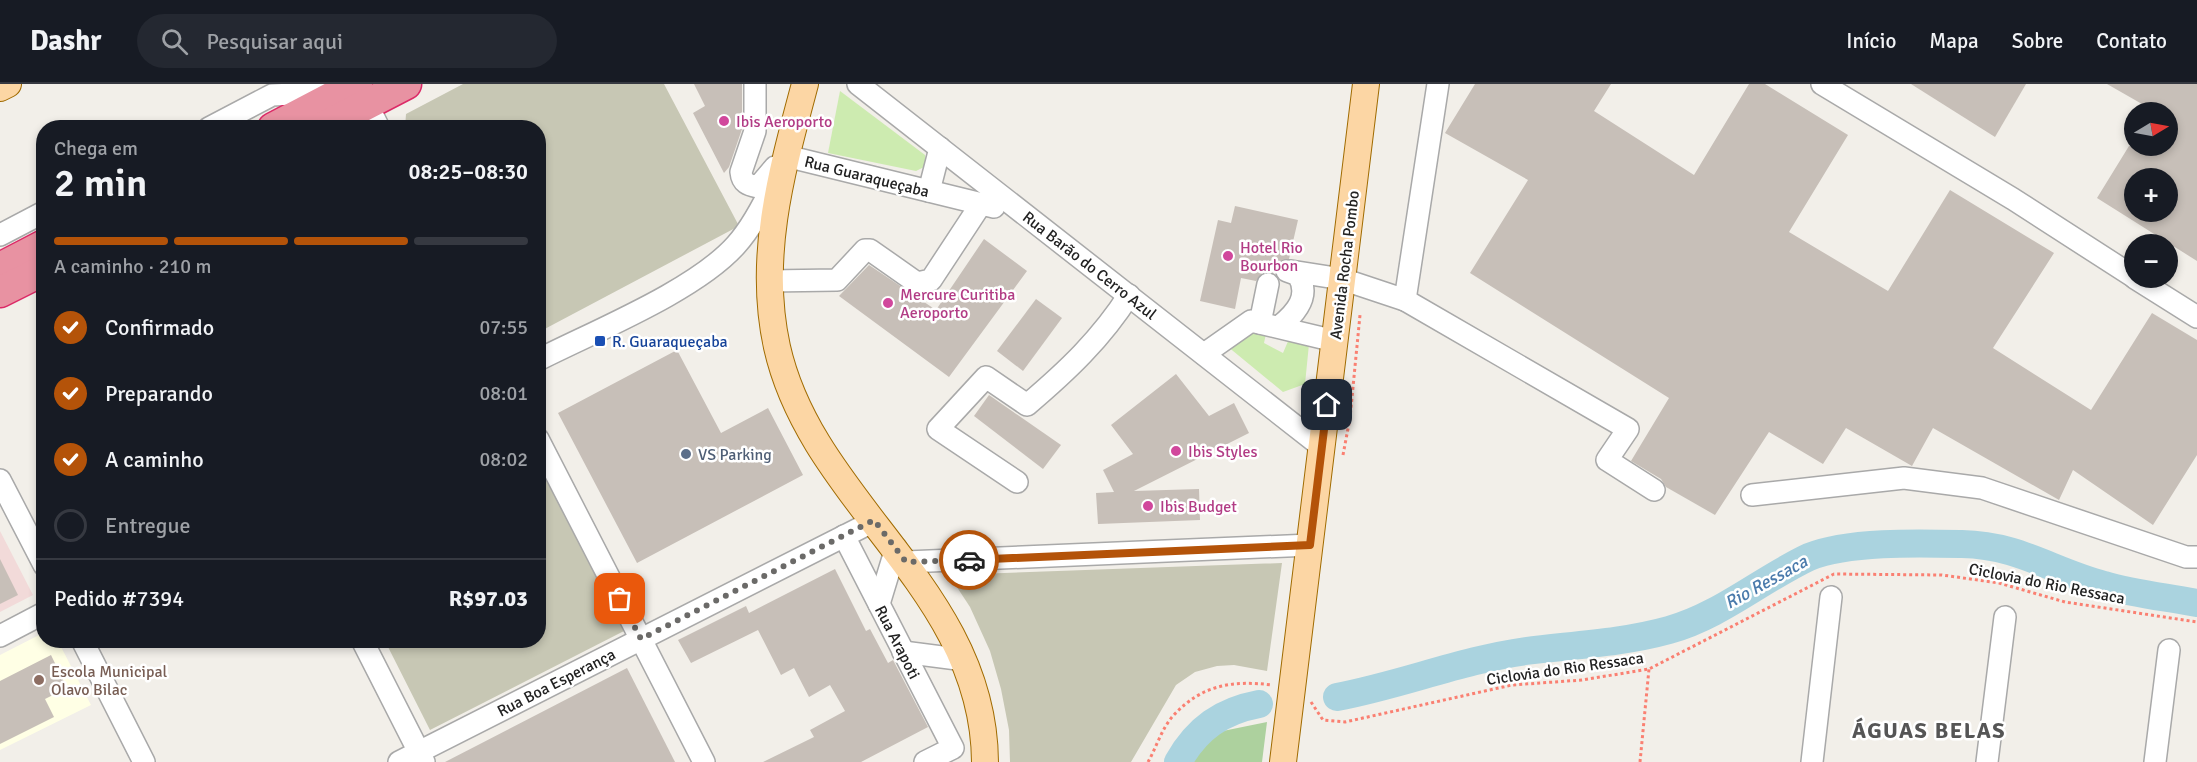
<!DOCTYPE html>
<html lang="pt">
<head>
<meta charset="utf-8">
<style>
  :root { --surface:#171b24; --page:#242831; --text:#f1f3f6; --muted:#9ea1a6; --line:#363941; --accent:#b45309 }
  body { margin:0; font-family:Signika,sans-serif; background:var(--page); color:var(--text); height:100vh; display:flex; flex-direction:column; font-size:22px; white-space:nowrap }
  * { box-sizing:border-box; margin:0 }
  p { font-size:20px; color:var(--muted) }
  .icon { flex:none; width:33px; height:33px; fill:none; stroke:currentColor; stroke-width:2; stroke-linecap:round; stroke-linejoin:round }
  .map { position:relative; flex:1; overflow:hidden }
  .panel { position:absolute; left:36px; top:36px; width:510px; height:528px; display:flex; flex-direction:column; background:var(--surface); border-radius:24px; box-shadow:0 3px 9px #0003 }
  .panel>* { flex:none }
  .needle { width:39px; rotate:80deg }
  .fabs { position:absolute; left:2124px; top:18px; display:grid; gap:12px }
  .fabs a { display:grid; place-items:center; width:54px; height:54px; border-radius:50%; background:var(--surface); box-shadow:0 3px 9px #0003; font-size:30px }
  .pin { position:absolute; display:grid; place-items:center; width:51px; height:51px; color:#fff; margin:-26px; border-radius:12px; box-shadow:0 3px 9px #0006 }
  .courier { position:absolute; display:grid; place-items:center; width:60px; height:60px; margin:-30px; border:4px solid #b45309; border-radius:50%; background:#fff; color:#222; box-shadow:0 2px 8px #0007 }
  .overview em { font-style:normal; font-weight:600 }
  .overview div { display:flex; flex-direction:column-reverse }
  .overview { display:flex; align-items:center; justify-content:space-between; height:102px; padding:0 18px }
  h1 { font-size:39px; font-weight:600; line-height:45px }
  .bar { display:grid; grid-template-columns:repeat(4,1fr); gap:9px 6px; align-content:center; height:72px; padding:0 18px }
  .bar i { height:8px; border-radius:4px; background:var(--line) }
  .bar .active { background:var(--accent) }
  .bar p { grid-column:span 4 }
  .line { display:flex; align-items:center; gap:15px; padding:0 18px; border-top:2px solid var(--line) }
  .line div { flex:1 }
  ol { padding:0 18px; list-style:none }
  li { display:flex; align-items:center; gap:18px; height:66px }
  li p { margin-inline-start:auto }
  li .icon { padding:6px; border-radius:50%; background:var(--accent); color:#fff; stroke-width:4 }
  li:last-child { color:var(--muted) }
  li i { width:33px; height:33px; border:3px solid var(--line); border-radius:50% }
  header { display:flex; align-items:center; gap:36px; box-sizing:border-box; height:84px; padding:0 30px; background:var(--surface); border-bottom:2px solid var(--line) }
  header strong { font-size:28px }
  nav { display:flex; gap:33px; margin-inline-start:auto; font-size:21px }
  .search { width:420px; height:54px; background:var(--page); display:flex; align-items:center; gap:15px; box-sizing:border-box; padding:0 21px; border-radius:33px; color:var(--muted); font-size:22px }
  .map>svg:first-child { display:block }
</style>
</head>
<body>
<header>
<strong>Dashr</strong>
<div class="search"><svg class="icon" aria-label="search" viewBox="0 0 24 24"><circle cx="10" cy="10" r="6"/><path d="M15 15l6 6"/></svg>Pesquisar aqui</div>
<nav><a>Início</a><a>Mapa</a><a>Sobre</a><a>Contato</a></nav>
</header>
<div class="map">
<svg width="2197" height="678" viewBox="0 0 2197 678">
  <rect width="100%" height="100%" fill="#f2efe9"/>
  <path fill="#f2dad9" d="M0,447L33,511L0,528Z"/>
  <path fill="#ffffe5" d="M43,549L44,556L58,557L91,621L0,666V571Z"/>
  <g fill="#c7c7b4">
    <path d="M463,0H664L739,142L539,248L538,44H405L406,30Z"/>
    <path d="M539,377L624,547L430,646L385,557L538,556Z"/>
    <path d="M1282,479L1267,587L1234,581L1217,582L1195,588L1176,601L1131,678H1010L1009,646L1001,605L990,567L970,523L949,491Z"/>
  </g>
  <g fill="#cdebb0">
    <path d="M840,7L925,71L926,82L916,87L828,69Z"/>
    <path d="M1259,242L1267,245L1264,259L1283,269L1289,255L1309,260L1305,300L1283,308L1227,262Z"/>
  </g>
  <path fill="#add19e" d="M1267,638L1262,678H1188L1198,659L1218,648Z"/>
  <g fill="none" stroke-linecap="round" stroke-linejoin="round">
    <g stroke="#aad3df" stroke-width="28">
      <path d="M1337,613C1401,601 1462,576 1526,567C1574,561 1622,559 1669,546C1720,532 1762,495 1809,473C1847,457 1920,459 1962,460C2019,461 2051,487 2104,501C2134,510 2166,513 2197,519"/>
      <path d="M1178,678C1197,644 1222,627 1259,620"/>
    </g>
  </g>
  <g fill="#c7bfb8" fill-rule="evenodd">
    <path d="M694,0H742V45L729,83L724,89L693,29L705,22Z"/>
    <path d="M1475,0H1611L1594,27L1694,91L1749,0H1765L1848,51L1789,148L1888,207L1950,106L2054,169L1993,264L2091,326L2152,229L2197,256V371L2153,441L2073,386L2059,416L1933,344L1912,382L1846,344L1823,380L1769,348L1715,431L1666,403L1661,395L1631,377L1669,314L1470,189L1528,96L1445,49Z"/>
    <path d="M1911,0H2026L1995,53Z"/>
    <path d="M2107,0H2197V177L2097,114L2129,62H2168V28H2156ZM2134,94H2168V128H2134Z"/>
    <path d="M1235,122L1298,136L1289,175L1278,178L1275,189L1263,188L1256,197L1241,194L1235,225L1200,217L1218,136L1231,139Z"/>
    <path d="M984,155L1027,187L949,293L839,212L869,181L936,226Z"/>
    <path d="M1036,215L1062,234L1023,287L997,267Z"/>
    <path d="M677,266L721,349L768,324L803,391L637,479L558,329Z"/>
    <path d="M1176,290L1209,332L1234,319L1249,349L1134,407L1199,405L1200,436L1098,440L1096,409L1114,408L1103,386L1133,370L1111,341Z"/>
    <path d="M989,311L1061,361L1043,385L974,332Z"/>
    <path d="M0,475L18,511L0,520Z"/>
    <path d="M835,485L866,547L870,545L888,579L893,576L928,643L861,678H763L814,653L810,646L845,627L830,601L809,613L794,584L781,591L758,546L691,579L678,556L746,522L749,529Z"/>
    <path d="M51,571L67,604L45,615L54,633L0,660V597Z"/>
    <path d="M627,584L675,678H445Z"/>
  </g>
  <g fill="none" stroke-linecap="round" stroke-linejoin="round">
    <g stroke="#a9a9a9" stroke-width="24">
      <g id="minor">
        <path d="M755,0V47L741,88C742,99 748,101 758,103L775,83"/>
        <path d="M858,0L1322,363"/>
        <path d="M1822,0L2013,115L2134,193"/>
        <path d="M367,20L379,44"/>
        <path d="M209,44L272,11L334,8"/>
        <path d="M786,72L994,123"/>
        <path d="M929,107L940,64"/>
        <path d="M0,151L44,128"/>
        <path d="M1291,187L1342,195L1405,216L1438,0"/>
        <path d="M2135,194L2197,233"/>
        <path d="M769,197L837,196L865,166H870L917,199L931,196L981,120"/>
        <path d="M1405,216L1628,345L1607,376L1654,406"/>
        <path d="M1260,239L1268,200"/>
        <path d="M1280,242C1296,229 1311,212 1298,191L1287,187"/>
        <path d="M1204,270L1251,237L1335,257"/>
        <path d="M538,276C595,247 695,207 736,161C753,142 765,118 776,94"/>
        <path d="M538,355L704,678"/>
        <path d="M0,396L44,481"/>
        <path d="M1017,398L938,345L986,293L1027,321C1067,287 1101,255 1129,211"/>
        <path d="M1752,411L1904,394L1982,404L2186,473H2197"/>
        <path d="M844,452L953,664L925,678"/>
        <path d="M906,478L1310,461"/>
        <path d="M879,520L896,464"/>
        <path d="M0,552L44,529"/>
        <path d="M82,556L144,678"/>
        <path d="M362,556L424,678"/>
        <path d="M903,568L965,576"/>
        <path d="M399,678L874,437"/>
        <path d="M1812,678L1831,513"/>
        <path d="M1987,678L2005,533"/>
        <path d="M2155,678L2169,566"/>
      </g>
    </g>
    <g stroke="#a06b00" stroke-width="28">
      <g id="major">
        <path d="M805,0C782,86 757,173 777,263C812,420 984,505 985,678"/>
        <path d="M0,4L8,0"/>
        <path d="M1283,678L1366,0"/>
      </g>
    </g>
    <g stroke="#dc2a67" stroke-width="33">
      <g id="highway">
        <path d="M273,44L357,0"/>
        <path d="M321,44L406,0"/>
        <path d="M0,184L44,161"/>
        <path d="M0,208L44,186"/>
      </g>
    </g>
    <g stroke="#fa8072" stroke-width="3" stroke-dasharray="3 3" stroke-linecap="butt">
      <path d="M1343,371L1350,334L1360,231"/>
      <path d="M1311,618L1323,636L1345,638L1512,601L1582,596L1649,585L1834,490L1942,491L1999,499L2065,518L2197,538"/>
      <path d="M1148,678C1156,664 1162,644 1173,632C1201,601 1232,596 1272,601"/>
      <path d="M1640,678L1649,585"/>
    </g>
    <use href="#minor" stroke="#fff" stroke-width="21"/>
    <use href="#major" stroke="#fcd6a4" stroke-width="26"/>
    <use href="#highway" stroke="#e892a2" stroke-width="30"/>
  </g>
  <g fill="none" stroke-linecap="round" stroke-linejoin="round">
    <path stroke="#6b6a68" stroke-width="6" stroke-dasharray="0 10.8" d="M620,515L641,555L874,436L906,478L969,476"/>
    <path stroke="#b45309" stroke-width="8" d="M969,476L1310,461L1327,321"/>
  </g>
  <g fill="#d1479c" stroke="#fff" stroke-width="2">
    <circle cx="724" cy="37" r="6"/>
    <circle cx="1228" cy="172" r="6"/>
    <circle cx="888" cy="219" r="6"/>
    <circle cx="1176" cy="367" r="6"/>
    <circle cx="1148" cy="422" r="6"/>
  </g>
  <rect fill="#1a4fb4" stroke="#fff" stroke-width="2" x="594" y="251" width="12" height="12" rx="3"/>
  <circle fill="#5c6f8a" stroke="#fff" stroke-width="2" cx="686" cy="370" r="6"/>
  <circle fill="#8d6e63" stroke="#fff" stroke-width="2" cx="39" cy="596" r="6"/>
  <g text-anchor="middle" stroke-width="5" stroke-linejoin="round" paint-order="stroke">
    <g font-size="16" fill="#b23c85" stroke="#fff" text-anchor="start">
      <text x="736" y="43">Ibis Aeroporto</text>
      <text x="1240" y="169">Hotel Rio<tspan x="1240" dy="18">Bourbon</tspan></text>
      <text x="900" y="216">Mercure Curitiba<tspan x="900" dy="18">Aeroporto</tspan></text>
      <text x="1188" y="373">Ibis Styles</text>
      <text x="1160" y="428">Ibis Budget</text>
    </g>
    <g font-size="16" fill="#222" stroke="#fff">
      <text transform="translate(867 92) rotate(14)" y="6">Rua Guaraqueçaba</text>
      <text transform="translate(1090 181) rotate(38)" y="6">Rua Barão do Cerro Azul</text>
      <text transform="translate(1344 181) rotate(-83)" y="6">Avenida Rocha Pombo</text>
      <text transform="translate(2047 499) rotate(11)" y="6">Ciclovia do Rio Ressaca</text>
      <text transform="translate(898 558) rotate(63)" y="6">Rua Arapoti</text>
      <text transform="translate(1565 584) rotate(-8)" y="6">Ciclovia do Rio Ressaca</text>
      <text transform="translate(556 598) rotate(-27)" y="6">Rua Boa Esperança</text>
    </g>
    <g font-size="16" fill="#164399" stroke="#fff" text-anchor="start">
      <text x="612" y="263">R. Guaraqueçaba</text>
    </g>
    <g font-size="16" fill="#4e5e75" stroke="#fff" text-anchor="start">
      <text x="698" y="376">VS Parking</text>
    </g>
    <g font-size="16" fill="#785e54" stroke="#fff" text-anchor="start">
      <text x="51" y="593">Escola Municipal<tspan x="51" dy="18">Olavo Bilac</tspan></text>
    </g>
    <g font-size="18" font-style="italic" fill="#4a7aab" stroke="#fff">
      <text transform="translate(1766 498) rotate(-29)" y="6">Rio Ressaca</text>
    </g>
    <g font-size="22" font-weight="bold" letter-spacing="1.5" fill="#555" stroke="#fff">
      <text x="1929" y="654">ÁGUAS BELAS</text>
    </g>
  </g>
</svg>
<div class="fabs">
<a><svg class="needle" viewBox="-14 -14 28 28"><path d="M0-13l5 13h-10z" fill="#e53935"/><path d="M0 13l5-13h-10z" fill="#9ea1a6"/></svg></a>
<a>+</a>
<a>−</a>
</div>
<div class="pin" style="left:620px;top:515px;background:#ea580c"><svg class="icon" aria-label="bag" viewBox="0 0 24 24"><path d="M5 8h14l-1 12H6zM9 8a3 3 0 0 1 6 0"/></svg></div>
<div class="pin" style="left:1327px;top:321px;background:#1f2937"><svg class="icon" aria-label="home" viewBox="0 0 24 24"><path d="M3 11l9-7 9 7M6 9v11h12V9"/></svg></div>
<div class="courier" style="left:969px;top:476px"><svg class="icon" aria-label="car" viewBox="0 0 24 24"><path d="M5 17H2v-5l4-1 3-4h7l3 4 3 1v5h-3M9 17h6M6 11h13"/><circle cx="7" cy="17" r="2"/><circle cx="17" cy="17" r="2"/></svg></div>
<section class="panel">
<div class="overview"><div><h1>2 min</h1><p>Chega em</p></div><em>08:25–08:30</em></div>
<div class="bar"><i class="active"></i><i class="active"></i><i class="active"></i><i></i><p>A caminho · 210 m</p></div>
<ol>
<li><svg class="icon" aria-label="check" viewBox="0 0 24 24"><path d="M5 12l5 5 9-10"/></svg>Confirmado<p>07:55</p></li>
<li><svg class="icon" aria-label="check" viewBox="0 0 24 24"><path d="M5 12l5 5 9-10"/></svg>Preparando<p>08:01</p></li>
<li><svg class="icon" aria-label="check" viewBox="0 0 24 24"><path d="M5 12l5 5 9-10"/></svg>A caminho<p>08:02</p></li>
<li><i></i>Entregue</li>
</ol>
<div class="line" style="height:78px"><div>Pedido #7394</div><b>R$97.03</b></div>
</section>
</div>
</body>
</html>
